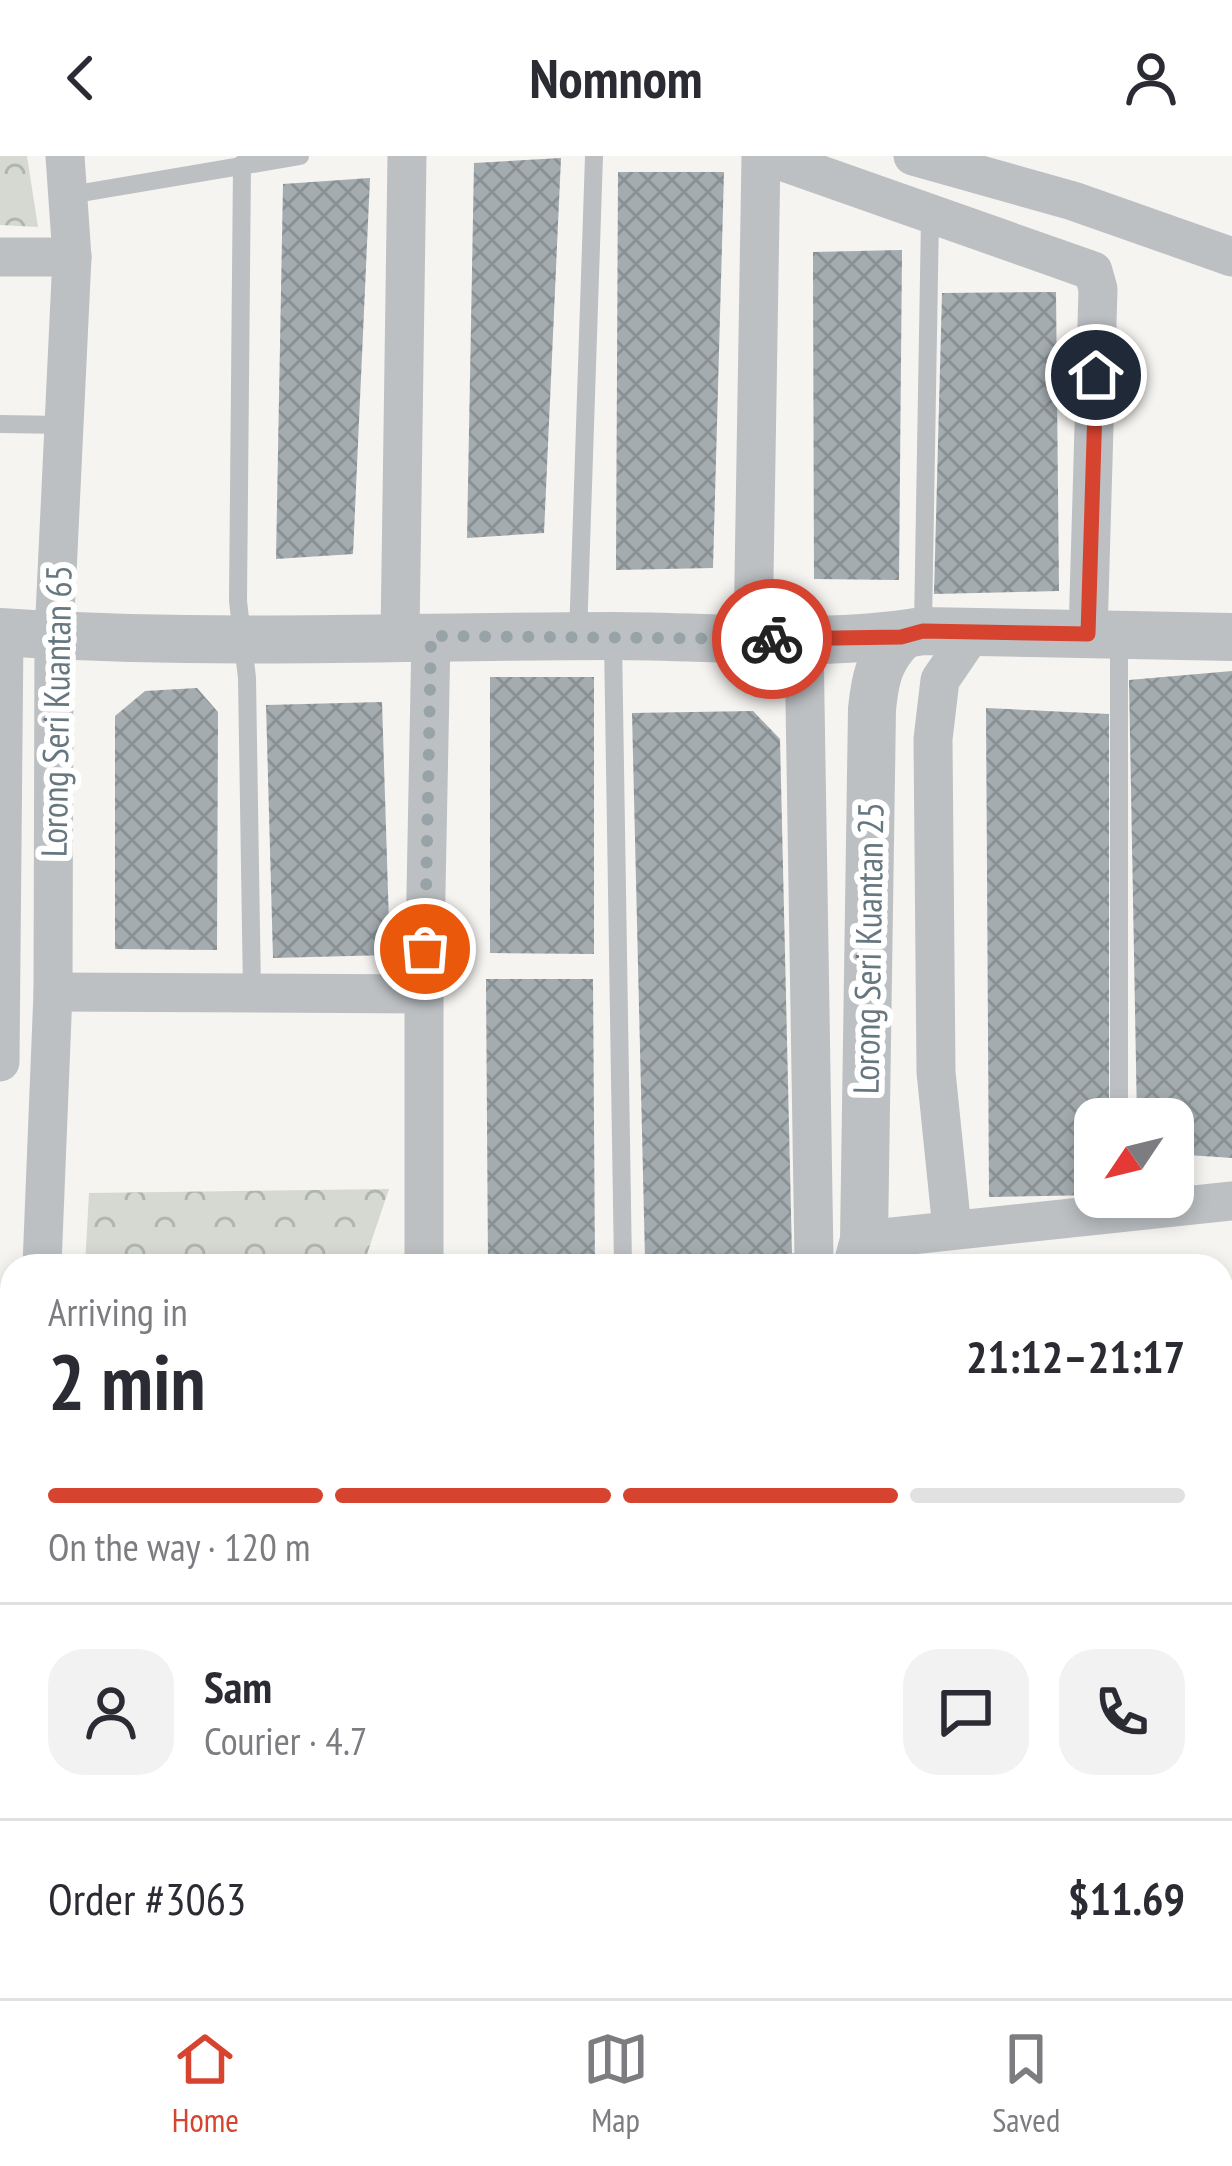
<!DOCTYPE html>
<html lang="en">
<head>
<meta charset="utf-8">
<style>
  :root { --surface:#fff; --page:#f2f2f3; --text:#2b2b33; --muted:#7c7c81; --line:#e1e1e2; --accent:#d64430 }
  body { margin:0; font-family:"PT Sans Narrow",sans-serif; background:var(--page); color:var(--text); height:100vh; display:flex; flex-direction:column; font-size:45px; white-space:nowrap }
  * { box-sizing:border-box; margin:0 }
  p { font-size:39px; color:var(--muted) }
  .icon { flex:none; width:66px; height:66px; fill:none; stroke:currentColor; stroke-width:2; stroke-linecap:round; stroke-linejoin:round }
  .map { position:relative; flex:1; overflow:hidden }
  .drawer { position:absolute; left:0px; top:1098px; width:1233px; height:744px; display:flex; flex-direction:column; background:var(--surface); border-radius:36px 36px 0 0; box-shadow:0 6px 18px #0003 }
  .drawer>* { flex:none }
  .needle { width:78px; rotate:235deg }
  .tools { position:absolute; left:1074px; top:942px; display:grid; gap:24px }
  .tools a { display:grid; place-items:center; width:120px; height:120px; border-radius:24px; background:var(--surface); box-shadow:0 6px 18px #0003; font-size:60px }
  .pin { position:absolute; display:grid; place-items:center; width:102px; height:102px; color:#fff; margin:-51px; border:6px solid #fff; border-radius:50%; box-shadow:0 3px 12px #0007 }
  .courier { position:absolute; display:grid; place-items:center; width:120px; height:120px; margin:-60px; border:9px solid #d64430; border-radius:50%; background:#fff; color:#222; box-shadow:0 3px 15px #0007 }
  .head em { font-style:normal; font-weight:800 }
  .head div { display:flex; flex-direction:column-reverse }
  .head { display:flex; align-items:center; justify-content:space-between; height:204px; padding:0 48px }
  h1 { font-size:78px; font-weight:800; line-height:90px }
  .bar { display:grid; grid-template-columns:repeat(4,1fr); gap:18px 12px; align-content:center; height:144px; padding:0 48px }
  .bar i { height:15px; border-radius:9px; background:var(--line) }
  .bar .on { background:var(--accent) }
  .bar p { grid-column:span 4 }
  .line { display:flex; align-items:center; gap:30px; padding:0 48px; border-top:3px solid var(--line) }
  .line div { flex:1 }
  .round { display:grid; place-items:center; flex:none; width:126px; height:126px; border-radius:36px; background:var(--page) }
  header { display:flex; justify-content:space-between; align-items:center; height:156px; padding:0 48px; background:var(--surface); font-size:54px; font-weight:800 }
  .tab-bar { display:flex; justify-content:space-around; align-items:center; height:168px; border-top:3px solid var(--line); background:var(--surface); font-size:33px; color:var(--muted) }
  .tab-bar a { display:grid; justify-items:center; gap:6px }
  .tab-bar .on { color:var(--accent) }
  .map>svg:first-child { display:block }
</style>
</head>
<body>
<header><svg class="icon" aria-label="back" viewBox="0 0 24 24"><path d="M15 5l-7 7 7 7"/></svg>Nomnom<svg class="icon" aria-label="person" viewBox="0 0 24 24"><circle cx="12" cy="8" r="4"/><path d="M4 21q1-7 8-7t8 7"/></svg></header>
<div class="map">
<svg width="1232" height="1842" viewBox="0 0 1232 1842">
  <defs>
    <pattern id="park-crowns" width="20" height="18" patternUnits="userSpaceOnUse" patternTransform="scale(3)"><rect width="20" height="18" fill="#d5d9d1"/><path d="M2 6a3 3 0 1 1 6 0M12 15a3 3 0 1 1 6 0" fill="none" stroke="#b1b5af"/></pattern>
    <pattern id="building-cross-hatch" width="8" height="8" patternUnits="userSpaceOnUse" patternTransform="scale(3)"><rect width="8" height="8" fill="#a4acb0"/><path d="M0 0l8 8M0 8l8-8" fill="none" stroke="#899194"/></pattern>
  </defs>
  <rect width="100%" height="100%" fill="#f5f4f1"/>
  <g fill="url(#park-crowns)">
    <path d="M0,0H27L38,71L0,69Z"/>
    <path d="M389,1033L363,1110H85L89,1037Z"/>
  </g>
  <g fill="url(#building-cross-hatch)">
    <path d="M561,2L544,377L467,382L474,7Z"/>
    <path d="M618,16H724L713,412L616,414Z"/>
    <path d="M370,22L353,398L276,403L283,28Z"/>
    <path d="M902,94L899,424L814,423L813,96Z"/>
    <path d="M1056,136L1059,435L934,438L942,137Z"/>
    <path d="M1232,515V1002L1173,998V963H1137L1129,524Z"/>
    <path d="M490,521H594V798L490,797Z"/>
    <path d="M197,532L218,556L217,794L115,793V560L145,535Z"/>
    <path d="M382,546L390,799L273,802L266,549Z"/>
    <path d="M986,552L1109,558V963H1095V1039L989,1041Z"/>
    <path d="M753,555L780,583L792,1099L645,1102L632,557Z"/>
    <path d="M486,823H593L595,1109H488Z"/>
  </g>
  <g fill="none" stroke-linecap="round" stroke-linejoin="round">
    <g stroke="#bcc0c3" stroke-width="18">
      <path d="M242,8L238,445L247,522L252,836"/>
      <path d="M70,39L300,0"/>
      <path d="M0,268L64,269"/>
      <path d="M923,470L930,61"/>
      <path d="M578,480L594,0"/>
      <path d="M1119,483V963"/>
      <path d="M613,485L623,1110"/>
      <path d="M768,1110L814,1103"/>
      <path d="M1221,1770L1232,1769"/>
      <path d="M856,1830V1842"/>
    </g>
    <g stroke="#bcc0c3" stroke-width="39">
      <path d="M767,0L1093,115L1098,133L1088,478"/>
      <path d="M913,0L1073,45L1232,101"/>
      <path d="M0,101H72"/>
      <path d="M400,480L407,0"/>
      <path d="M753,482L761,0"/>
      <path d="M804,483L814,1103L818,1110"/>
      <path d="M53,836L424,838"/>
      <path d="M0,906L4,476"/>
      <path d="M952,1073L936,916L933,583L940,524L972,477"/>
      <path d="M864,1084L1232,1045"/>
      <path d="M42,1110L53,836L54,480L72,101L65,0"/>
      <path d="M424,1110V838L431,480"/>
      <path d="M0,1208H12"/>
      <path d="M0,1354L12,1319"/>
      <path d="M1221,1595L1232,1594"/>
      <path d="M0,1653L12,1651"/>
      <path d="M200,1842L205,1830"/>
      <path d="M1034,1842L1035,1830"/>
    </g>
    <g stroke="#bcc0c3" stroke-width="48">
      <path d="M0,476C203,490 409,480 613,480C715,480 822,492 923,475L1232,481"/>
      <path d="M857,1110L864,1084L872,553C875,523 879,503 901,481"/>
      <path d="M656,1830L657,1842"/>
    </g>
  </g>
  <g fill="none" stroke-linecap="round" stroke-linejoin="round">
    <path stroke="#98a3a8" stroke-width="12" stroke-dasharray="0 21.6" d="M425,793L431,480L772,483"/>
    <path stroke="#d64430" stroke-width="15" d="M772,483L901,481L923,475L1088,478L1096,219"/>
  </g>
  <g text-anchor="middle" stroke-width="12" stroke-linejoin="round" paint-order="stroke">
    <g font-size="36" fill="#667780" stroke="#fff">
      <text transform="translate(56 555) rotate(-89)" y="13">Lorong Seri Kuantan 65</text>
      <text transform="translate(868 792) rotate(-89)" y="13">Lorong Seri Kuantan 25</text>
    </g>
  </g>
</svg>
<div class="tools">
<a><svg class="needle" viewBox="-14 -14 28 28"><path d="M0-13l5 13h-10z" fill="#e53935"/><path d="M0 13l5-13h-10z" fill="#7c7c81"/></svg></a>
</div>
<div class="pin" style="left:425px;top:793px;background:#ea580c"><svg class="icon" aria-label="bag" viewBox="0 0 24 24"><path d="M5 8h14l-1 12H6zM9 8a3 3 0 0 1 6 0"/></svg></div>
<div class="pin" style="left:1096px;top:219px;background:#1f2937"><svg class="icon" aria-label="home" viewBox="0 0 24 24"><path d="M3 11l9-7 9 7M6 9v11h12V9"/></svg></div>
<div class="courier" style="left:772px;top:483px"><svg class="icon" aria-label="bike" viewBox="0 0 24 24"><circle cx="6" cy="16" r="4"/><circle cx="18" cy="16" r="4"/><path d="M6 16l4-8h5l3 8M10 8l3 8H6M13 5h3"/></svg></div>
<section class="drawer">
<div class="head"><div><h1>2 min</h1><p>Arriving in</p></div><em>21:12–21:17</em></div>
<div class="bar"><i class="on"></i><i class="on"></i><i class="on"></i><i></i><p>On the way · 120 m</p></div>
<div class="line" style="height:216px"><a class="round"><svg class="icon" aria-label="person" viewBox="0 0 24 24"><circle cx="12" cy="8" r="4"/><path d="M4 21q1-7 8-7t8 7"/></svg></a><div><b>Sam</b><p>Courier · 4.7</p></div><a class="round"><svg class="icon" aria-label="chat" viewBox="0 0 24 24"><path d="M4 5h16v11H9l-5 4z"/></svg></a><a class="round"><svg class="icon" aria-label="phone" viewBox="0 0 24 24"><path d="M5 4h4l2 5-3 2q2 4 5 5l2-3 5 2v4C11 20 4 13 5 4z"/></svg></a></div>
<div class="line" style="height:156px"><div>Order #3063</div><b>$11.69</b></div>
</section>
</div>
<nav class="tab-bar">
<a class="on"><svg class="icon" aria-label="home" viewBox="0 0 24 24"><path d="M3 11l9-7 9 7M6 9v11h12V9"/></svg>Home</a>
<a><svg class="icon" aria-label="map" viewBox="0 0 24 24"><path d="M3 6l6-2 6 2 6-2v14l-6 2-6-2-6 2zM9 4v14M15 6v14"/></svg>Map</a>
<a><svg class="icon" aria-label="saved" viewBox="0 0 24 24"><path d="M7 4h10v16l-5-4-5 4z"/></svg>Saved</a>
</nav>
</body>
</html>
